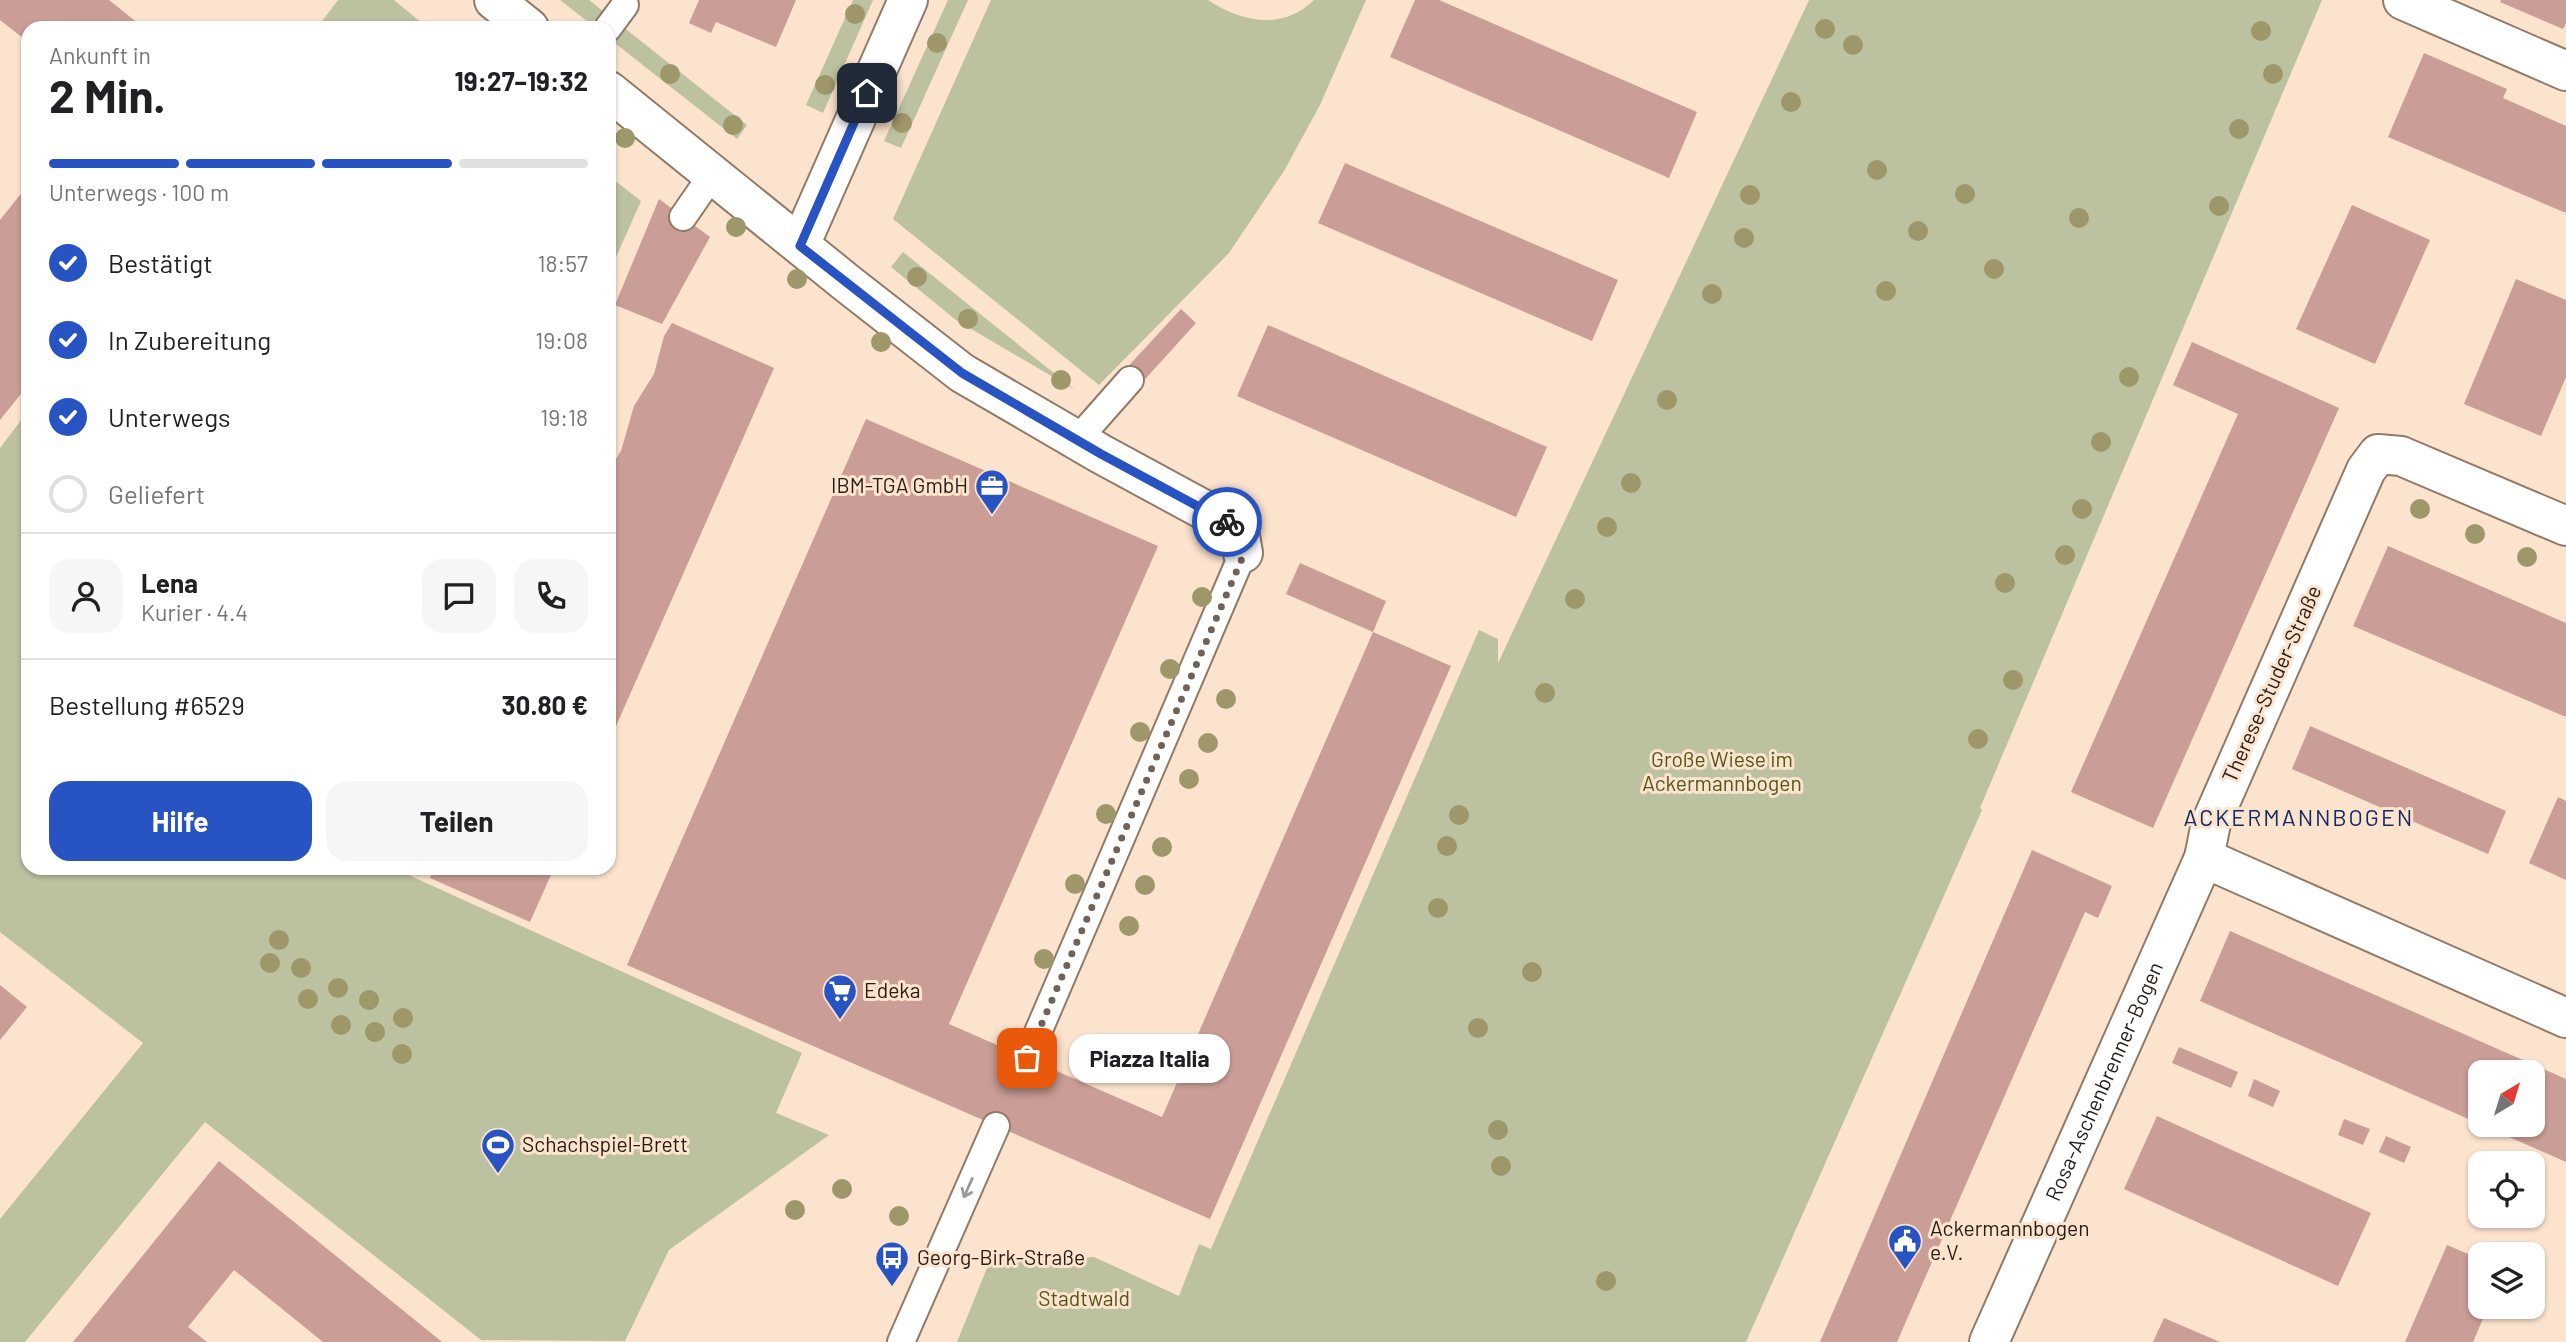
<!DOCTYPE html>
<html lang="de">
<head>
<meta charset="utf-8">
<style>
  :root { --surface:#fff; --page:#f6f6f6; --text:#202124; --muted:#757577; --line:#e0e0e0; --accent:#2853c2 }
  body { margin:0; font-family:Barlow,sans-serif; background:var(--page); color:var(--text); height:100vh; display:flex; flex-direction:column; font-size:26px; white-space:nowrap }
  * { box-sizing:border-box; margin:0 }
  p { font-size:23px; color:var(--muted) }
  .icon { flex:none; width:38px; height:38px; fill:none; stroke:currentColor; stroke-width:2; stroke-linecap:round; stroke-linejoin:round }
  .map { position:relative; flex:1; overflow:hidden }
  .details { position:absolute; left:21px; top:21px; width:595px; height:854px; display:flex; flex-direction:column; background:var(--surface); border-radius:21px; box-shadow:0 2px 5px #0004 }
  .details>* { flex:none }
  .needle { width:46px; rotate:38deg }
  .fabs { position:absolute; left:2468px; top:1060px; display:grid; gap:14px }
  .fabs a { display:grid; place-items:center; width:77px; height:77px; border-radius:14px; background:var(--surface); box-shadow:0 2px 5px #0004; font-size:35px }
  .pin { position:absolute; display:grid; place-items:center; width:60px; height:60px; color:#fff; margin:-30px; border-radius:14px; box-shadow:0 4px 10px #0006 }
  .courier { position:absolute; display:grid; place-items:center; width:70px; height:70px; margin:-35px; border:5px solid #2853c2; border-radius:50%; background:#fff; color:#222; box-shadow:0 2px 9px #0007 }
  .bubble { position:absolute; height:49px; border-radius:21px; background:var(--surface); box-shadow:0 2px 5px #0004; font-size:23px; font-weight:700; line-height:49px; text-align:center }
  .head em { font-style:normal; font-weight:700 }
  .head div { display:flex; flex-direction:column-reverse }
  .head { display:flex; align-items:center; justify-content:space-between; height:119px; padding:0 28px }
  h1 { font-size:46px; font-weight:700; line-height:52px }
  .bar { display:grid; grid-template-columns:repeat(4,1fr); gap:10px 7px; align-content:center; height:84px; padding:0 28px }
  .bar i { height:9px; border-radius:5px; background:var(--line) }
  .bar .current { background:var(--accent) }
  .bar p { grid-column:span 4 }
  .line { display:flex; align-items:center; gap:18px; padding:0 28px; border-top:2px solid var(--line) }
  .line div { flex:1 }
  .round { display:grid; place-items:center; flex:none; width:74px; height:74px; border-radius:21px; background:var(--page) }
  ol { padding:0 28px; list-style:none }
  li { display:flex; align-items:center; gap:21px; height:77px }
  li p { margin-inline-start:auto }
  li .icon { padding:7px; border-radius:50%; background:var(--accent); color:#fff; stroke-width:4 }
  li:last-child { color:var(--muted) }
  li i { width:38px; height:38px; border:4px solid var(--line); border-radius:50% }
  .cta { display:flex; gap:14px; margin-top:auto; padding:14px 28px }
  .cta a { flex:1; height:80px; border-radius:21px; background:var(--accent); color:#fff; font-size:28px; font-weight:700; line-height:80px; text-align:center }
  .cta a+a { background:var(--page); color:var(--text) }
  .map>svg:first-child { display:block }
</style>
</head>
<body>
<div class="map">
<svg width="2566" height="1342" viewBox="0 0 2566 1342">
  <rect width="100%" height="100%" fill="#fce3ce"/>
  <g fill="#bcc2a0">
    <path d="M338,0H394L428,28H317Z"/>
    <path d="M560,0H589L747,125L737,139Z"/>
    <path d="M853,0H873L823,113L806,105Z"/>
    <path d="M948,0H968L901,148L884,141Z"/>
    <path d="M991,0H1208C1241,22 1283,31 1314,0H1366L1320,105L1284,171L1229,253L1099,385L893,219Z"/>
    <path d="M1809,0H2322L1980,808L1982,810L1746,1342H957L989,1263L1094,1257L1179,1296L1199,1244L1211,1249L1479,630L1498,639V663Z"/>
    <path d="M609,176L641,201L609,273Z"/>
    <path d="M903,252L1075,390L956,320L891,267Z"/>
    <path d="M28,411V868H393L802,1053L776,1113L829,1135L669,1250L625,1341L481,1340L205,1122L25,1342H0V1219L143,1043L0,932V448Z"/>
  </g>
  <g fill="#ca9d96">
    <path d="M0,0H109L144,28H28V42L0,20Z"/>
    <path d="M699,0H796L776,47L716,22L711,33L689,23Z"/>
    <path d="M1415,0H1439L1697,112L1669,178L1390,57Z"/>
    <path d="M2501,0H2566V23L2563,29L2500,2Z"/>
    <path d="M2424,53L2507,89L2503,98L2566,126V213L2388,137Z"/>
    <path d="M1345,163L1618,280L1592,341L1318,223Z"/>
    <path d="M28,185V385L0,420V220Z"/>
    <path d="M659,199L710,237L662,324L615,305Z"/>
    <path d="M2352,205L2430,240L2375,364L2296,329Z"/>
    <path d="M2516,279L2566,300V377L2541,436L2464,404Z"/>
    <path d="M1181,309L1196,323L1138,387L1122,373Z"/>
    <path d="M672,323L774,368L609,742V470L621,451L634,406L654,374L664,336Z"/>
    <path d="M1268,325L1547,447L1516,517L1237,396Z"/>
    <path d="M2192,342L2339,408L2153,828L2071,792L2238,414L2173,385Z"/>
    <path d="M866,419L1158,546L949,1024L1162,1117L1373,632L1451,666L1210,1219L627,965Z"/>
    <path d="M2388,546L2566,623V717L2353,626Z"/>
    <path d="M1300,563L1386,601L1373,632L1286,594Z"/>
    <path d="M2310,726L2506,811L2488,854L2292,769Z"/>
    <path d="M2558,797L2566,801V880L2529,863Z"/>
    <path d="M2032,850L2112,886L2098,918L2085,912L1897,1342H1820Z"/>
    <path d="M434,868H554L530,922L430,878Z"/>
    <path d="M2230,931L2566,1079V1162L2482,1125H2532V1073H2480V1124L2200,1001Z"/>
    <path d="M0,985L27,1007L0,1040Z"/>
    <path d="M2179,1047L2238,1072L2231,1088L2172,1063Z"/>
    <path d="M2254,1079L2280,1091L2273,1107L2248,1096Z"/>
    <path d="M2157,1116L2371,1213L2338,1286L2124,1189Z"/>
    <path d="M2344,1119L2370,1129L2363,1145L2338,1135Z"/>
    <path d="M2386,1136L2411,1147L2404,1163L2379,1152Z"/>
    <path d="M219,1161L442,1342H323L234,1270L188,1327L207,1342H73Z"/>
    <path d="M2476,1175L2480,1177V1195L2469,1191Z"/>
    <path d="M2532,1199L2543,1203L2537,1220L2532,1218Z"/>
    <path d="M2447,1245L2480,1259V1307H2488L2473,1342H2405Z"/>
    <path d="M2164,1318L2220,1342H2153Z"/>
  </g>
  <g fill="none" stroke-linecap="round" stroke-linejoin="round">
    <g stroke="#917b68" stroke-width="30">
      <g id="lane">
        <path d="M608,28L625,5"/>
        <path d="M683,217L712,175"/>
        <path d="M1077,440L1130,380"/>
        <path d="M1027,1058L1243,553"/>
        <path d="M901,1342L996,1126"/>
      </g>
    </g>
    <g stroke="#917b68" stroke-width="42">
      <g id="street">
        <path d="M494,0L529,28"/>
        <path d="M2403,0L2566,71"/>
        <path d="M609,91L848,284L962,373L1101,454L1230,524L1240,536L1243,553"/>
        <path d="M800,245L908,0"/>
        <path d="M2566,526L2401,456L2378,454L2366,470L2211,823L2204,858L2566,1018"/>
        <path id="s1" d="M1989,1342L2204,858"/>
      </g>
    </g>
    <use href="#lane" stroke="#fff" stroke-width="26"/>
    <use href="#street" stroke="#fff" stroke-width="38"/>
  </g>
  <g fill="#9d976a">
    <circle cx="855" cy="14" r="10"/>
    <circle cx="1825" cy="29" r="10"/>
    <circle cx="2261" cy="31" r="10"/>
    <circle cx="937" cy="43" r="10"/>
    <circle cx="1853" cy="45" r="10"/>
    <circle cx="670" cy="74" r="10"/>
    <circle cx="2273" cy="74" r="10"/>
    <circle cx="825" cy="85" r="10"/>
    <circle cx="1791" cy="102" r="10"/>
    <circle cx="902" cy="123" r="10"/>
    <circle cx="733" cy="125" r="10"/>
    <circle cx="2239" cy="129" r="10"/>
    <circle cx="625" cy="138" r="10"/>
    <circle cx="1877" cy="170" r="10"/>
    <circle cx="1965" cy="194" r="10"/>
    <circle cx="1750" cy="195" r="10"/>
    <circle cx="2219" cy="206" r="10"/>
    <circle cx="2079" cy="218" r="10"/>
    <circle cx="736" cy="227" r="10"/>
    <circle cx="1918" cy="231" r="10"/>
    <circle cx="1744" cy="238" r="10"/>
    <circle cx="1994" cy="269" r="10"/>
    <circle cx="917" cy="277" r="10"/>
    <circle cx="797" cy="279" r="10"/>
    <circle cx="1886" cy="291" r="10"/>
    <circle cx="1712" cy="294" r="10"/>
    <circle cx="968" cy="319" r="10"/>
    <circle cx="881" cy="342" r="10"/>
    <circle cx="2129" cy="377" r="10"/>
    <circle cx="1061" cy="380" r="10"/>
    <circle cx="1667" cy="400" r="10"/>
    <circle cx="2101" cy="442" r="10"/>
    <circle cx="1631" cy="483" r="10"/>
    <circle cx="2082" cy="509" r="10"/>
    <circle cx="2420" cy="509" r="10"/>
    <circle cx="1607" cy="527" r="10"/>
    <circle cx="2475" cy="534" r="10"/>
    <circle cx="2065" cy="555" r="10"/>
    <circle cx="2527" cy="557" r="10"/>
    <circle cx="2005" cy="583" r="10"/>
    <circle cx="1202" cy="597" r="10"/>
    <circle cx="1575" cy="599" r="10"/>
    <circle cx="1170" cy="669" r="10"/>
    <circle cx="2013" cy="680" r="10"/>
    <circle cx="1545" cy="693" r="10"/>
    <circle cx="1226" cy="699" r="10"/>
    <circle cx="1140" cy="732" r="10"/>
    <circle cx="1978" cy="739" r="10"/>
    <circle cx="1208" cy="743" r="10"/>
    <circle cx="1189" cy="779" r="10"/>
    <circle cx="1106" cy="814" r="10"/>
    <circle cx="1459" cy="815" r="10"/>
    <circle cx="1447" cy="846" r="10"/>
    <circle cx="1162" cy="847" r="10"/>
    <circle cx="1075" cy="884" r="10"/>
    <circle cx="1145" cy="885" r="10"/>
    <circle cx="1438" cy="908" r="10"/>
    <circle cx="1129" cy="926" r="10"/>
    <circle cx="279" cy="940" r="10"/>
    <circle cx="1044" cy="959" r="10"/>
    <circle cx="270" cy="963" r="10"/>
    <circle cx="301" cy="968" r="10"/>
    <circle cx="1532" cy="972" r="10"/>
    <circle cx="338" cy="988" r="10"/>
    <circle cx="308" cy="999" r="10"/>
    <circle cx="369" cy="1000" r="10"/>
    <circle cx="403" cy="1018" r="10"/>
    <circle cx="341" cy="1025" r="10"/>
    <circle cx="1478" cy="1028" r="10"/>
    <circle cx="375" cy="1032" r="10"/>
    <circle cx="402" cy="1054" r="10"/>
    <circle cx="1498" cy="1130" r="10"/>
    <circle cx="1501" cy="1166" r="10"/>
    <circle cx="842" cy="1189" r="10"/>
    <circle cx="795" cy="1210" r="10"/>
    <circle cx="899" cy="1216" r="10"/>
    <circle cx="1606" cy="1281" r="10"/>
  </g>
  <defs><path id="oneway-shaft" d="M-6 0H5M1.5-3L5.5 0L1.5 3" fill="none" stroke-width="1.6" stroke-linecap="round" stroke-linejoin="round" transform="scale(1.75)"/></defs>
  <use stroke="#9d9996" href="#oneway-shaft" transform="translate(968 1188) rotate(114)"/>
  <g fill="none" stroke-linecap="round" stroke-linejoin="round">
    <path stroke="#706256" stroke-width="7" stroke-dasharray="0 12.6" d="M1027,1058L1244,554L1240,536L1227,522"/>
    <path stroke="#2853c2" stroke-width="9" d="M867,93L800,246L962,373L1101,454L1227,522"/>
  </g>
  <defs>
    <g id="office-pin" transform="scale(1.75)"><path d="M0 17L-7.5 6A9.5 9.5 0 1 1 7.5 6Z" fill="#2853c2" stroke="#fce3ce"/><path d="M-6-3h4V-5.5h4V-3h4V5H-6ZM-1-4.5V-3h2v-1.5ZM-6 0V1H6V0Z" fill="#fff"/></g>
    <g id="supermarket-pin" transform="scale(1.75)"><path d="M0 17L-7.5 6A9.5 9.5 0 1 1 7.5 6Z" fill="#2853c2" stroke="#fce3ce"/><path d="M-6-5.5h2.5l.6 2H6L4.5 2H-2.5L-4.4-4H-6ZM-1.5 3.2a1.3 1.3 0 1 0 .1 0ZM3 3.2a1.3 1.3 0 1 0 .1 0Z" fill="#fff"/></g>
    <g id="stadium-pin" transform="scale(1.75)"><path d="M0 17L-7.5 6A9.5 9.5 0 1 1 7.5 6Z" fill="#2853c2" stroke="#fce3ce"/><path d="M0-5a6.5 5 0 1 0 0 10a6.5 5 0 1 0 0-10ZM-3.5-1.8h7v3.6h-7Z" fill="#fff"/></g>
    <g id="civic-pin" transform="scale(1.75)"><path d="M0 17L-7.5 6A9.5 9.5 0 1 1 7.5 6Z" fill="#2853c2" stroke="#fce3ce"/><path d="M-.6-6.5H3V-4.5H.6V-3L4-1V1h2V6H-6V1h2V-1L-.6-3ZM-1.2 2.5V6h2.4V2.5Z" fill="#fff"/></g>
    <g id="bus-pin" transform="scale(1.75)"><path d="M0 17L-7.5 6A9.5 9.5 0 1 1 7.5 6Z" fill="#2853c2" stroke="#fce3ce"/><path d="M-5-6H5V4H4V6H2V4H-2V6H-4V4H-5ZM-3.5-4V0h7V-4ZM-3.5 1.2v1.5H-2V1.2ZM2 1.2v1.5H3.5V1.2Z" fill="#fff"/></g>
  </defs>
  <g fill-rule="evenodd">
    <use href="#office-pin" x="992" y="486"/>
    <use href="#supermarket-pin" x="840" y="991"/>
    <use href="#stadium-pin" x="498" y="1145"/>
    <use href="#civic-pin" x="1905" y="1241"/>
    <use href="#bus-pin" x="892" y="1258"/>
  </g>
  <g text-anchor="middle" stroke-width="6" stroke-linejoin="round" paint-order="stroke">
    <g font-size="21" fill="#251c15" stroke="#fce3ce" text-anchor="start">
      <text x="968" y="493" text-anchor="end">IBM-TGA GmbH</text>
      <text x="864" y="998">Edeka</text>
      <text x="522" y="1152">Schachspiel-Brett</text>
      <text x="1930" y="1236">Ackermannbogen<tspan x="1930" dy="24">e.V.</tspan></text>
      <text x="917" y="1265">Georg-Birk-Straße</text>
    </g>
    <g font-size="21" fill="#251c15" stroke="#fce3ce">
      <text transform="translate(2272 684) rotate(-66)" y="7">Therese-Studer-Straße</text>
      <text dy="7" stroke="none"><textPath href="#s1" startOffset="285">Rosa-Aschenbrenner-Bogen</textPath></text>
    </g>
    <g font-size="21" fill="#505819" stroke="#fce3ce">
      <text x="1722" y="767">Große Wiese im<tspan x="1722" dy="24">Ackermannbogen</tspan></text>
      <text x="1084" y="1306">Stadtwald</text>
    </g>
    <g font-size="23" letter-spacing="2" fill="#152b61" stroke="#fce3ce">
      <text x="2299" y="826">ACKERMANNBOGEN</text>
    </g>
  </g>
</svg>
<div class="fabs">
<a><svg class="needle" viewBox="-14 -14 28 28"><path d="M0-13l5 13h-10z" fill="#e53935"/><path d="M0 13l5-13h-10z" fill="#757577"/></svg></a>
<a><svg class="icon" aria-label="locate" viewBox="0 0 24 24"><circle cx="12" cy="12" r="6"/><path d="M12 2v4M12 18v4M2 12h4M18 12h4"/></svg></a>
<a><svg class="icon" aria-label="layers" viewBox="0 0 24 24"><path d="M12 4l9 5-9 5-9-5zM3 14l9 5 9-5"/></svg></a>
</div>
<div class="pin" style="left:1027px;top:1058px;background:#ea580c"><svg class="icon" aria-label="bag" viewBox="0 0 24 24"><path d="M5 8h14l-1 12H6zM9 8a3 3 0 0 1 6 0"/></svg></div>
<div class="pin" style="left:867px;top:93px;background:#1f2937"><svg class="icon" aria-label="home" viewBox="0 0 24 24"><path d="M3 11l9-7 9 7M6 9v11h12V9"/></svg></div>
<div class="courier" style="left:1227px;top:522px"><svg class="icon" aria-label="bike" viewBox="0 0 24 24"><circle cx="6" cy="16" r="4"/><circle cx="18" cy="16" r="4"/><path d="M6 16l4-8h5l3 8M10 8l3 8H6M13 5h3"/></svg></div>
<div class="bubble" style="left:1069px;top:1034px;width:161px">Piazza Italia</div>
<section class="details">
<div class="head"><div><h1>2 Min.</h1><p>Ankunft in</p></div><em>19:27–19:32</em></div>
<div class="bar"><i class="current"></i><i class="current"></i><i class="current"></i><i></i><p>Unterwegs · 100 m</p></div>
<ol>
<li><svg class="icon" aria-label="check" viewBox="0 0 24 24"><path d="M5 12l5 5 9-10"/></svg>Bestätigt<p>18:57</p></li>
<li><svg class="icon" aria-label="check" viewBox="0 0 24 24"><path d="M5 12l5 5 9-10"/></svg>In Zubereitung<p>19:08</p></li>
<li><svg class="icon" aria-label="check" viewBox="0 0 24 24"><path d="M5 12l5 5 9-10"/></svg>Unterwegs<p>19:18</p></li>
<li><i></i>Geliefert</li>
</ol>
<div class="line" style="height:126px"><a class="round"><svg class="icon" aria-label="person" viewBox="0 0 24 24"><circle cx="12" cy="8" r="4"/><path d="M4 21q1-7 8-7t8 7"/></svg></a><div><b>Lena</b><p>Kurier · 4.4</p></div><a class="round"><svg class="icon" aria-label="chat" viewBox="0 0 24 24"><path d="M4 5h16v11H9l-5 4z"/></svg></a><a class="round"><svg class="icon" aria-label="phone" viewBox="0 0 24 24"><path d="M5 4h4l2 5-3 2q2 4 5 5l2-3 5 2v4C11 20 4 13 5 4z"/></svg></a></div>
<div class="line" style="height:91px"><div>Bestellung #6529</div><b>30.80 €</b></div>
<div class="cta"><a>Hilfe</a><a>Teilen</a></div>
</section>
</div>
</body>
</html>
